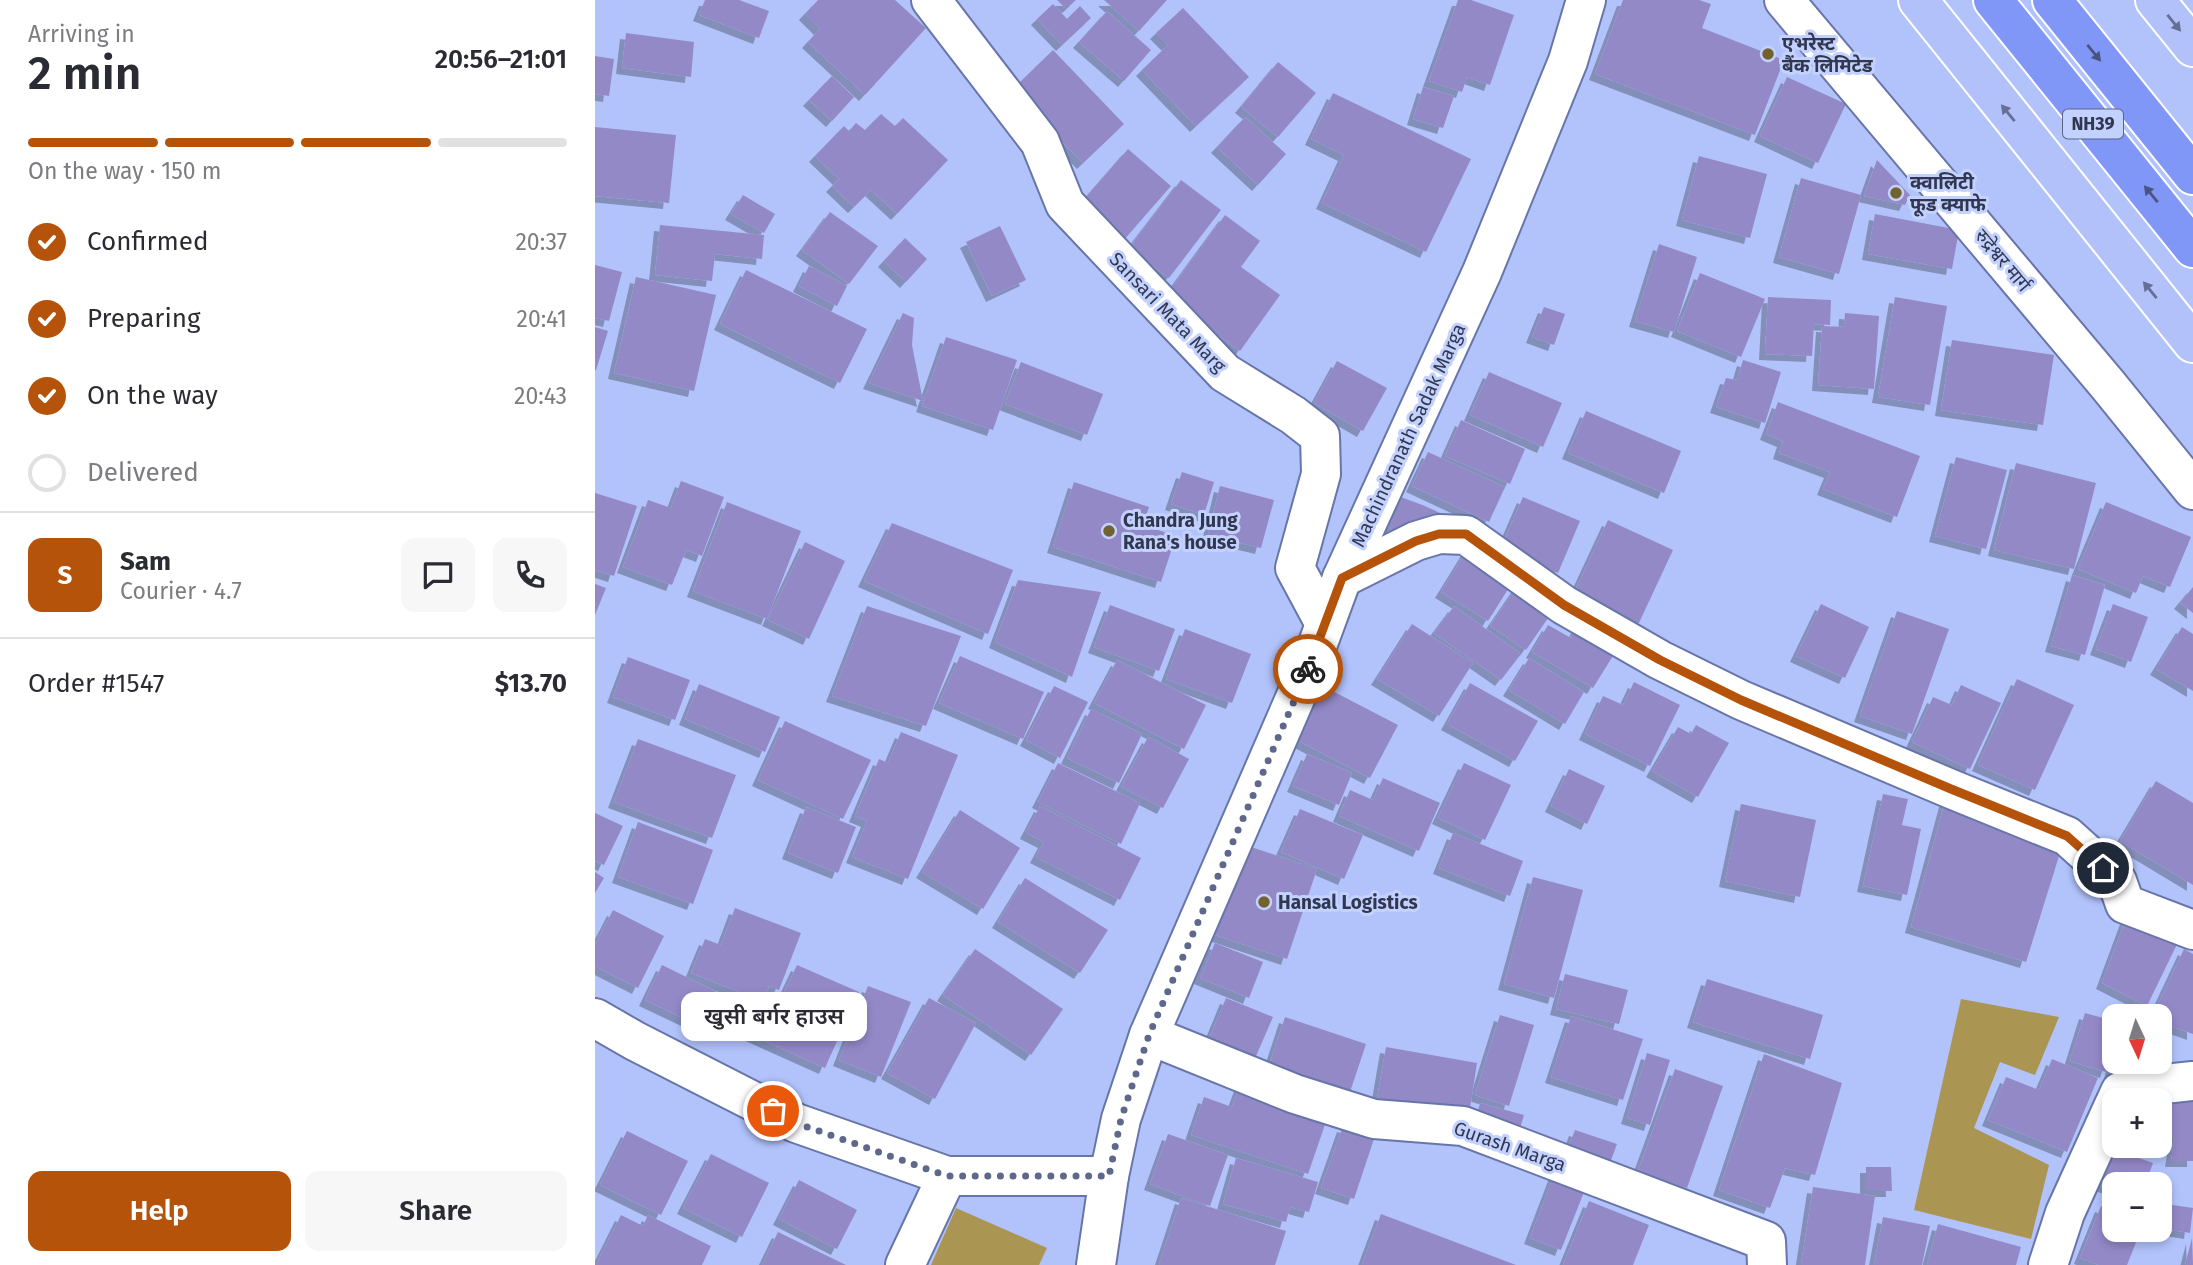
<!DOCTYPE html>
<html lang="en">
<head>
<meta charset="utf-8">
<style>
  :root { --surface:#fff; --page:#f7f7f7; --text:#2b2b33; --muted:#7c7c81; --line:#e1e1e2; --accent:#b45309 }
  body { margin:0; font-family:"Fira Sans","Noto Sans Devanagari",sans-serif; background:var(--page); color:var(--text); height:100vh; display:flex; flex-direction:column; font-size:26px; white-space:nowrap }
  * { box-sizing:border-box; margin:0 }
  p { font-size:23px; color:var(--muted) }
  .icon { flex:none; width:38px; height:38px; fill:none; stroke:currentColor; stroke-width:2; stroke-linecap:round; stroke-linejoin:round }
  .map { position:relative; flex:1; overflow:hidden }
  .side { display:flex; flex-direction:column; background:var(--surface); width:595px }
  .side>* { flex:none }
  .needle { width:46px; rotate:176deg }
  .tools { position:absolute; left:1507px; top:1004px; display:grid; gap:14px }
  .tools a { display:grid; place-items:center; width:70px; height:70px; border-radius:14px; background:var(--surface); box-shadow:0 4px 10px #0003; font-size:35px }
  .pin { position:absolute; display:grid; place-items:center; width:60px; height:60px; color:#fff; margin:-30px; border:4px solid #fff; border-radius:50%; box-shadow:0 2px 7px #0007 }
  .courier { position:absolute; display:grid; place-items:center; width:70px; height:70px; margin:-35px; border:5px solid #b45309; border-radius:50%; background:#fff; color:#222; box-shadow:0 2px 9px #0007 }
  .bubble { position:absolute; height:49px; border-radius:14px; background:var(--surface); box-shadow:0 4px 10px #0003; font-size:23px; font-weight:600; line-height:49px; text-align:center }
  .headline em { font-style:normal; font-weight:600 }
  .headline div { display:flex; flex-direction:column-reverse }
  .headline { display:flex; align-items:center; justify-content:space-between; height:119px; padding:0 28px }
  h1 { font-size:46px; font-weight:600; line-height:52px }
  .bar { display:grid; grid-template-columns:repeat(4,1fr); gap:10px 7px; align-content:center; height:84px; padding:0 28px }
  .bar i { height:9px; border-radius:5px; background:var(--line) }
  .bar .on { background:var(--accent) }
  .bar p { grid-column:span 4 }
  .line { display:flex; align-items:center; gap:18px; padding:0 28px; border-top:2px solid var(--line) }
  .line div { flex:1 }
  .round { display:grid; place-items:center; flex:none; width:74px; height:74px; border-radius:14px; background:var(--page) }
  ol { padding:0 28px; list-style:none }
  li { display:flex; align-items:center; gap:21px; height:77px }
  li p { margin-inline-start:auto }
  li .icon { padding:7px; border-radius:50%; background:var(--accent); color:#fff; stroke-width:4 }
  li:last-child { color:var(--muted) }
  li i { width:38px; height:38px; border:4px solid var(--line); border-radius:50% }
  .button { display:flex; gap:14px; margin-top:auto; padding:14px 28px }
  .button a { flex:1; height:80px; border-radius:14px; background:var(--accent); color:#fff; font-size:28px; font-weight:600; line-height:80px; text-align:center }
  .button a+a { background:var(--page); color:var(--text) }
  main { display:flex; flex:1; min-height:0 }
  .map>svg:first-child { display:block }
</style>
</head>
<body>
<main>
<section class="side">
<div class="headline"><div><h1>2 min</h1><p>Arriving in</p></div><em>20:56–21:01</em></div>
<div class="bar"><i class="on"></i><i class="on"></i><i class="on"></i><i></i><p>On the way · 150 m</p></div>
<ol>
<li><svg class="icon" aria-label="check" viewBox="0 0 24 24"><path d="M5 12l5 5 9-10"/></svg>Confirmed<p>20:37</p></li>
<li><svg class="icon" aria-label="check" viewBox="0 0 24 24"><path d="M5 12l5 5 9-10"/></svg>Preparing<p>20:41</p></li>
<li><svg class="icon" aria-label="check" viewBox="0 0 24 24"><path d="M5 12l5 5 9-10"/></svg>On the way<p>20:43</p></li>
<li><i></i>Delivered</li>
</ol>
<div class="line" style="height:126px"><b class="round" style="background:var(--accent);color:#fff">S</b><div><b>Sam</b><p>Courier · 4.7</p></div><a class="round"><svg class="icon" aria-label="chat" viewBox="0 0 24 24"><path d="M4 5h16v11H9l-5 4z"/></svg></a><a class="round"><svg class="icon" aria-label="phone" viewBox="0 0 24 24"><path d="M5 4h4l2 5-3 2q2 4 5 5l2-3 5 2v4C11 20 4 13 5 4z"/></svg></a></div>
<div class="line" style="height:91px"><div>Order #1547</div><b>$13.70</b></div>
<div class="button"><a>Help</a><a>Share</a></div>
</section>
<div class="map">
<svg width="1598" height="1265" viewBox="0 0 1598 1265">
  <defs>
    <filter id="shadow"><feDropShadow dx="-6" dy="6" stdDeviation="0" flood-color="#0004"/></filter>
  </defs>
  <rect width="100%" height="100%" fill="#b2c3fc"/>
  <g fill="#aa9553">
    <path d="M1366,999L1464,1017L1440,1075L1405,1062L1379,1128L1454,1165L1436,1239L1319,1210Z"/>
    <path d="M361,1208L452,1248L444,1265H336Z"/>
  </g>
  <g fill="#9489c7" filter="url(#shadow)">
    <path d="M110,0H144L174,11L164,38L104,15Z"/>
    <path d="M223,0H300L331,28L270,95L213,42L225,29L210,14Z"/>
    <path d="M462,0H481L471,9Z"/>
    <path d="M509,0H572L544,31Z"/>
    <path d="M863,0H876L919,15L895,85L872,77L867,92L834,81Z"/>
    <path d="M1028,0H1104L1116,4L1107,28L1189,60L1160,135L1000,74Z"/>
    <path d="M458,4L472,19L485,6L496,18L467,45L442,19Z"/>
    <path d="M588,8L654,77L601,126L547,70L573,45L561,33Z"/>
    <path d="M512,11L556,50L529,81L484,42Z"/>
    <path d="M31,33L99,42L96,77L27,68Z"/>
    <path d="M458,50L529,124L488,163L417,90Z"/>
    <path d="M0,56L19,59L14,96L0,94Z"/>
    <path d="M683,62L721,93L683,137L646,107Z"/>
    <path d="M237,76L259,97L237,121L214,100Z"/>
    <path d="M1192,77L1251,104L1223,163L1165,136Z"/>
    <path d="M828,87L859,96L848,128L818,119Z"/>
    <path d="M738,93L876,159L831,252L727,203L749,155L716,139Z"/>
    <path d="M286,114L300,126L308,118L353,160L302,214L276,190L259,207L237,186L244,179L220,156L249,126L254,131L261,123L270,130Z"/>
    <path d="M650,117L691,154L663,185L622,147Z"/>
    <path d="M0,127L81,135L74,203L0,196Z"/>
    <path d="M533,149L576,186L528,241L485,204Z"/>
    <path d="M1104,156L1172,174L1155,238L1087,220Z"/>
    <path d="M1282,160L1315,195L1310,205L1269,196Z"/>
    <path d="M1206,178L1266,195L1244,274L1184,257Z"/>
    <path d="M586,180L626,210L574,278L534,248Z"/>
    <path d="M148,195L180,214L169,233L136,214Z"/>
    <path d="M235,212L283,246L254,284L207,250Z"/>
    <path d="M1280,214L1364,230L1357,269L1273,254Z"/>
    <path d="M630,215L665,241L646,267L685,295L645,351L570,297Z"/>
    <path d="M65,225L169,235L167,259L120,254L117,281L60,275Z"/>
    <path d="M405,226L431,280L397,296L371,242Z"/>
    <path d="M310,238L332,259L311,282L289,261Z"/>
    <path d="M1064,244L1102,257L1079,332L1040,321Z"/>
    <path d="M0,265L27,272L14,321L0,318Z"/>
    <path d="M214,266L252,286L242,306L204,286Z"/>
    <path d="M151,270L272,329L245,383L125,324Z"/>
    <path d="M1105,273L1170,299L1146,357L1082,331Z"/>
    <path d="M41,277L121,295L99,391L19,373Z"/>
    <path d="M1173,297L1236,300L1235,325L1219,324L1217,356L1170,354Z"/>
    <path d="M1300,297L1352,306L1335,405L1283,397Z"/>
    <path d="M949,307L970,314L959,345L937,337Z"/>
    <path d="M308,313L319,318L317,345L328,401L274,383Z"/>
    <path d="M1250,313L1284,316L1279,389L1223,385L1227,326L1249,327Z"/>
    <path d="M0,327L13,331L1,370H0Z"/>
    <path d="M351,337L422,360L398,430L327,406Z"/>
    <path d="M1357,340L1459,355L1448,425L1346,410Z"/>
    <path d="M1148,360L1186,372L1170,423L1121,407L1131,378L1142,380Z"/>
    <path d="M742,361L792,388L768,431L719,403Z"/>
    <path d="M426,362L508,394L492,435L410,404Z"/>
    <path d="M894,372L967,403L948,447L875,415Z"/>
    <path d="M1183,402L1325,456L1302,517L1228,489L1235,472L1184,453L1188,441L1171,434Z"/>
    <path d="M991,411L1086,451L1069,493L973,453Z"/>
    <path d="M866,420L930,449L915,484L850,456Z"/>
    <path d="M833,452L910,487L894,522L817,486Z"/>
    <path d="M1361,457L1412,470L1391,549L1340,536Z"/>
    <path d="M1421,463L1501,483L1479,569L1399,550Z"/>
    <path d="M587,472L619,482L609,515L576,504Z"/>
    <path d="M86,481L129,497L107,556L91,550L77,585L28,567L53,500L76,508Z"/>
    <path d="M479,482L554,507L548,525L581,536L566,582L458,547Z"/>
    <path d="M625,486L679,500L666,548L613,535Z"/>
    <path d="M0,493L42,506L19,576L0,570Z"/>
    <path d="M803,496L830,506L845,513L830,527L813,539L789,525Z"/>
    <path d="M928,497L985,521L963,573L905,550Z"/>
    <path d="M132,502L206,531L172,619L98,591Z"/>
    <path d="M1511,502L1596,537L1575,587L1548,576L1541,593L1483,569Z"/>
    <path d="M1013,520L1078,550L1043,625L978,595Z"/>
    <path d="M297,523L418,570L393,634L269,581Z"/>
    <path d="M210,542L250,561L214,639L173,620Z"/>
    <path d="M875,545L922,575L893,621L846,592Z"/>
    <path d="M1477,575L1510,585L1490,655L1456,646Z"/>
    <path d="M423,580L506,592L477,677L400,642Z"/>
    <path d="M0,584L11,588L0,615Z"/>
    <path d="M924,584L960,608L931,650L895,626Z"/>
    <path d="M1598,587V613L1585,603Z"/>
    <path d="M1226,604L1274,627L1250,678L1201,656Z"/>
    <path d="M1518,604L1553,617L1536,662L1501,649Z"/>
    <path d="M515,605L580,629L564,671L499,647Z"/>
    <path d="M272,606L366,636L331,726L237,696Z"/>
    <path d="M859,606L926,654L906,680L839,633Z"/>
    <path d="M1302,611L1354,629L1317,734L1265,716Z"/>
    <path d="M987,619L1026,643L998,688L937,652L953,625L976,638Z"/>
    <path d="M817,624L878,663L844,716L782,679Z"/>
    <path d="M1587,627L1598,634V691L1561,669Z"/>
    <path d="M590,629L656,654L637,703L571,679Z"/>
    <path d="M365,656L449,692L428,739L344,703Z"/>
    <path d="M33,657L95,680L80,720L18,697Z"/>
    <path d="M934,658L989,692L970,724L914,690Z"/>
    <path d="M522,660L611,705L589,749L499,703Z"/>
    <path d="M1422,679L1479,705L1440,790L1383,765Z"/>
    <path d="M1039,682L1085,705L1055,766L990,734L1008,696L1028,705Z"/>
    <path d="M875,683L943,721L920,761L852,724Z"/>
    <path d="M104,684L185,717L170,752L90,719Z"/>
    <path d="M724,684L803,725L775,778L696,737Z"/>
    <path d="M1366,685L1406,703L1375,769L1317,742L1338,697L1357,705Z"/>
    <path d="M459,686L493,702L465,758L431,740Z"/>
    <path d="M496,709L547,734L524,783L472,758Z"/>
    <path d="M190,721L276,760L248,819L163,780Z"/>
    <path d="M1101,725L1134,743L1103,797L1057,771L1083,727L1096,734Z"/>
    <path d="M306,732L363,755L313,879L257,857L272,821L260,816L284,759L293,763Z"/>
    <path d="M553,737L594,759L568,808L526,787Z"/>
    <path d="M43,739L141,775L117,838L19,802Z"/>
    <path d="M712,754L757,773L744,805L698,786Z"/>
    <path d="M463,763L545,803L526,844L443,802Z"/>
    <path d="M869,763L916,785L890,840L843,818Z"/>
    <path d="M974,769L1010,786L992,824L956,806Z"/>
    <path d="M788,778L845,803L824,851L744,816L755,790L778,800Z"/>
    <path d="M1561,781L1598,803V885L1525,841Z"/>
    <path d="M1288,794L1313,799L1307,825L1326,829L1312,895L1268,886Z"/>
    <path d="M1352,794L1469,840L1431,962L1316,927Z"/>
    <path d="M1146,804L1221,820L1205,897L1130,881Z"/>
    <path d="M445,806L546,858L525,900L441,857L449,842L431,833Z"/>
    <path d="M211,807L261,827L243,873L193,853Z"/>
    <path d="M705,809L768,835L749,879L686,852Z"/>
    <path d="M365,810L425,848L388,909L327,872Z"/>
    <path d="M0,813L28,826L9,865L0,861Z"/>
    <path d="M43,822L118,850L98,904L23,877Z"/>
    <path d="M858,833L928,861L915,896L844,868Z"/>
    <path d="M647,844L722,869L692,959L617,934Z"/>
    <path d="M0,872L9,878L0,893Z"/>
    <path d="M938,877L988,890L959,998L909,984Z"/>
    <path d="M430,878L513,930L485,973L403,922Z"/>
    <path d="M140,908L206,933L184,990L174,986L168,1001L96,973L110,939L126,945Z"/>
    <path d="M18,910L69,936L43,988L0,966V945Z"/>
    <path d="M1533,913L1585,938L1552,1006L1507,983Z"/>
    <path d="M620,943L668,962L654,998L605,978Z"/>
    <path d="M380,949L468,1009L436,1055L348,995Z"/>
    <path d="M1589,949L1598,954V1034L1564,1022V1017H1557Z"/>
    <path d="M67,965L126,994L109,1028L50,1000Z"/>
    <path d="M202,965L264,992L230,1068L143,1029L153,1008L177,1018Z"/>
    <path d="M970,974L1033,990L1024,1024L961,1009Z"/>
    <path d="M1112,979L1228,1015L1215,1059L1098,1022Z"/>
    <path d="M273,986L316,1002L286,1077L244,1060Z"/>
    <path d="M334,998L381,1023L340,1099L292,1073Z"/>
    <path d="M631,998L678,1017L658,1063L612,1044Z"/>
    <path d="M1490,1013L1519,1021V1045L1511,1072L1475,1061Z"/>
    <path d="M905,1015L939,1025L914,1106L880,1095Z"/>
    <path d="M976,1016L1048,1039L1028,1100L956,1077Z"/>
    <path d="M690,1017L771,1044L754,1095L673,1069Z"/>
    <path d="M791,1047L882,1063L873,1121L781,1105Z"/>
    <path d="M1052,1053L1075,1060L1055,1125L1032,1118Z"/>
    <path d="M1169,1054L1247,1083L1220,1175L1190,1168L1175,1208L1124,1190Z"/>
    <path d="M1457,1059L1503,1078L1472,1152L1393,1120L1411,1077L1444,1090Z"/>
    <path d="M1518,1062H1550L1542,1083L1515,1073Z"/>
    <path d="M1080,1069L1128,1086L1092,1188L1043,1171Z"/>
    <path d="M647,1080L735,1110L713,1174L596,1135L609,1097L637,1107Z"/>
    <path d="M1598,1095V1161H1576L1580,1137L1564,1135V1101Z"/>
    <path d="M885,1103L929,1115L923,1135L880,1123Z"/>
    <path d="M748,1126L780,1136L759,1199L726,1188Z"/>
    <path d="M980,1130L1022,1144L1012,1171L970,1156Z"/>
    <path d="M32,1131L93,1161L66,1215L5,1185Z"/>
    <path d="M573,1134L633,1155L615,1206L555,1184Z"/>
    <path d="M1507,1145L1558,1163L1550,1185H1519V1189L1491,1181Z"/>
    <path d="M116,1154L174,1183L147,1237L88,1208Z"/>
    <path d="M641,1158L723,1182L714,1212L695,1207L691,1222L628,1204Z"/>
    <path d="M1271,1167H1296L1297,1191H1271Z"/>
    <path d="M961,1170L993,1182L966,1250L935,1238Z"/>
    <path d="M204,1180L262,1210L242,1249L184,1219Z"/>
    <path d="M1218,1187L1280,1196L1270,1265H1206Z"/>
    <path d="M586,1198L691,1231L680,1265H564Z"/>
    <path d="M994,1201L1054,1225L1038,1265H968Z"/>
    <path d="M1564,1203L1598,1208L1595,1233L1564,1228Z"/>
    <path d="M1506,1206L1519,1211V1230H1546L1532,1265H1504L1485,1258Z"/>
    <path d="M786,1214L921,1265H767Z"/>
    <path d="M26,1215L48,1226L53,1215L116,1246L107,1265H1Z"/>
    <path d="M1288,1217L1335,1226L1327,1265H1279Z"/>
    <path d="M1343,1224L1426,1247L1421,1265H1332Z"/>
    <path d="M183,1232L251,1265H167Z"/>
    <path d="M1597,1238L1598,1265H1590Z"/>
  </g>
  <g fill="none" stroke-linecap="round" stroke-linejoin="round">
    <g stroke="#6775a9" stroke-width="42">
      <g id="minor">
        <path d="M336,0L445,142L470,204L630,373L698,415L725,436L726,474L700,568L729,622"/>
        <path d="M1189,0L1513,385L1598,490"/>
        <path d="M747,578L821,541L844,534L871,535L969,605L1065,660L1146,700L1356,789L1472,836L1522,881L1530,904L1598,930"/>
        <path d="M0,1018L40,1041L201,1123L352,1176H514"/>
        <path d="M554,1035L700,1094L779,1119L868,1126L1171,1241L1172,1265"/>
        <path d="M1521,1101L1525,1092L1560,1085L1598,1081"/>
        <path d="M310,1265L352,1176"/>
        <path d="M501,1265L514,1176L526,1119L554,1035L718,657L747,578L887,272L973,61L991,0"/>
        <path d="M1453,1265L1470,1213L1519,1105"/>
      </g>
    </g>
    <g stroke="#fff" stroke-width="42">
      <g id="major">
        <path d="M1323,0L1598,343"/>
        <path d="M1560,0L1598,47"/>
      </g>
    </g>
    <g stroke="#fff" stroke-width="42">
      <g id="highway">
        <path d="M1398,0L1598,248"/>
        <path d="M1457,0L1598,175"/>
      </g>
    </g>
    <use href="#minor" stroke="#fff" stroke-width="38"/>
    <use href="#major" stroke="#b3c1fa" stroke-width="38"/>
    <use href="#highway" stroke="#8097f7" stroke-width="38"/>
  </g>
  <defs><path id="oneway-solid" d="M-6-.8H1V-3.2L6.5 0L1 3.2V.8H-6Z" transform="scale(1.75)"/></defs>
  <g fill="#656e93">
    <use href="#oneway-solid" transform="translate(1579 23) rotate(51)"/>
    <use href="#oneway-solid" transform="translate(1413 113) rotate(-129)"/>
    <use href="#oneway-solid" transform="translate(1555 290) rotate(-129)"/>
  </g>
  <g fill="#495481">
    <use href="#oneway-solid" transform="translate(1499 53) rotate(51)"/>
    <use href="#oneway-solid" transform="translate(1556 194) rotate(-129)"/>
  </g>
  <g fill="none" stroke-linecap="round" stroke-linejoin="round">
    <path stroke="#5e688b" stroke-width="7" stroke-dasharray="0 12.6" d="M178,1111L201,1123L352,1176H514L526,1119L554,1035L713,669"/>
    <path stroke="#b45309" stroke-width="9" d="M713,669L747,578L821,541L844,534H871L969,605L1065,660L1146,700L1356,789L1472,836L1508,868"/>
  </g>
  <g fill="#72622f" stroke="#c3d1ff" stroke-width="2.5">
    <circle cx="1173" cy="54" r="7"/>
    <circle cx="1301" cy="193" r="7"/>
    <circle cx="514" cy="531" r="7"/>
    <circle cx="669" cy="902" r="7"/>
  </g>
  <g text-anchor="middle" stroke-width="6" stroke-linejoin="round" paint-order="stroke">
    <rect fill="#c3d1ff" stroke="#5d6583" stroke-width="2" x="1468" y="109.5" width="60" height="29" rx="5"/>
    <g font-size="18" font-weight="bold" fill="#31374e">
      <text x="1498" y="130">NH39</text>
    </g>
    <g font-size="19" font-weight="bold" fill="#31374e" stroke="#c3d1ff" text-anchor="start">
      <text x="1187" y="50">एभरेस्ट<tspan x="1187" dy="22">बैंक लिमिटेड</tspan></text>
      <text x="1315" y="189">क्वालिटी<tspan x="1315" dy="22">फूड क्याफे</tspan></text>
      <text x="528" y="527">Chandra Jung<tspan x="528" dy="22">Rana's house</tspan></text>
      <text x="683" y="909">Hansal Logistics</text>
    </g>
    <g font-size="19" fill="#31374e" stroke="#c3d1ff">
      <text transform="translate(1408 260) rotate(50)" y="7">रुद्रेश्वर मार्ग</text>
      <text transform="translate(573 312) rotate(46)" y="7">Sansari Mata Marg</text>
      <text transform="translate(813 435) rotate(-65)" y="7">Machindranath Sadak Marga</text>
      <text transform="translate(915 1146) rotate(19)" y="7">Gurash Marga</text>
    </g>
  </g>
</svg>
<div class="tools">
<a><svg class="needle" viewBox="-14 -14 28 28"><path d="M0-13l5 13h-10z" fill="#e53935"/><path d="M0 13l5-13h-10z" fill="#7c7c81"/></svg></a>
<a>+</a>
<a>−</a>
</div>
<div class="pin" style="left:178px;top:1111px;background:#ea580c"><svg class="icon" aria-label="bag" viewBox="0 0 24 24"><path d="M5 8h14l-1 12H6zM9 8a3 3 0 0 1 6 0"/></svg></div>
<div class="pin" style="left:1508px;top:868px;background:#1f2937"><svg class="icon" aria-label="home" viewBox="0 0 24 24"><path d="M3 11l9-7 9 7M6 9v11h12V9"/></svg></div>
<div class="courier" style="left:713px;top:669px"><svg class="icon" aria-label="bike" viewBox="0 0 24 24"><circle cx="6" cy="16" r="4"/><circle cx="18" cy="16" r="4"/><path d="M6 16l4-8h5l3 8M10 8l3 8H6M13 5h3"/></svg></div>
<div class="bubble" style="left:86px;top:992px;width:186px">खुसी बर्गर हाउस</div>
</div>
</main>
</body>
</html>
